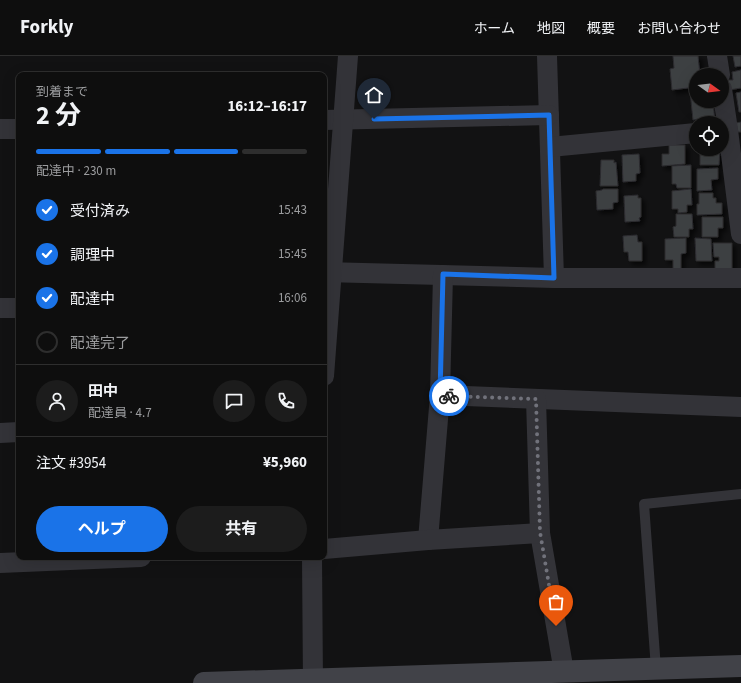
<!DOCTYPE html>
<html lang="ja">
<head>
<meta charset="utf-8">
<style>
  :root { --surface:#0e0e0e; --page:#1c1c1c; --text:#f1f3f6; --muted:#9b9c9e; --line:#2e2e2e; --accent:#1a73e8 }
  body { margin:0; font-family:"Source Sans 3","Noto Sans JP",sans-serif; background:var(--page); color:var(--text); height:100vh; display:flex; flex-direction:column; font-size:15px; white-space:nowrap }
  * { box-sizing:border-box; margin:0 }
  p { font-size:13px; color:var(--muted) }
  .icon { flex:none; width:22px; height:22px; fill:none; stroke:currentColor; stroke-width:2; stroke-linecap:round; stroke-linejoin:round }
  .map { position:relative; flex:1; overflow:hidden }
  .panel { position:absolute; left:16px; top:16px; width:311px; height:488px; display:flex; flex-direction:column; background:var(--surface); border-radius:8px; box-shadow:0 4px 16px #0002,0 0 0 1px var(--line) }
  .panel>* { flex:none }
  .needle { width:26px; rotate:105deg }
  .controls { position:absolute; left:689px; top:12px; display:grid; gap:8px }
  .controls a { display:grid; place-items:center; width:40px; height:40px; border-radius:50%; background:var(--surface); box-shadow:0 4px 16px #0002,0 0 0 1px var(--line); font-size:20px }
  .pin { position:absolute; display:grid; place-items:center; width:34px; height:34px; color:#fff; margin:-41px -17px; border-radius:50% 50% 50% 0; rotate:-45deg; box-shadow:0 0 4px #0007 }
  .pin .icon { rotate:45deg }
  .courier { position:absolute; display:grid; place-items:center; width:40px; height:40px; margin:-20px; border:3px solid #1a73e8; border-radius:50%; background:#fff; color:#222; box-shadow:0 1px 5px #0007 }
  .head em { font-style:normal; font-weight:700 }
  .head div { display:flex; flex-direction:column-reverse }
  .head { display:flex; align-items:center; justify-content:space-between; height:68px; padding:0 20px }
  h1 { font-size:26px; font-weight:700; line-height:30px }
  .bar { display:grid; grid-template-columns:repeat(4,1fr); gap:6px 4px; align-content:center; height:48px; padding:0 20px }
  .bar i { height:5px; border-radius:3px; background:var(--line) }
  .bar .current { background:var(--accent) }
  .bar p { grid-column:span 4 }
  .line { display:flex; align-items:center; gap:10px; padding:0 20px; border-top:1px solid var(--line) }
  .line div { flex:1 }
  .round { display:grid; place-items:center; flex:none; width:42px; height:42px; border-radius:21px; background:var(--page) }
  ol { padding:0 20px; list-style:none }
  li { display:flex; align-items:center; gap:12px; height:44px }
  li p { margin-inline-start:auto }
  li .icon { padding:4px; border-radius:50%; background:var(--accent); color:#fff; stroke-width:4 }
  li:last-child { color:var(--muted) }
  li i { width:22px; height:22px; border:2px solid var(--line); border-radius:50% }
  .cta { display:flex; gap:8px; margin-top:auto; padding:8px 20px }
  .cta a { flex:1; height:46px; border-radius:24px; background:var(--accent); color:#fff; font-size:16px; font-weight:700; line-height:46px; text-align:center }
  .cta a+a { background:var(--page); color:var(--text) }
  header { display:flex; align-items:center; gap:24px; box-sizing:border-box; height:56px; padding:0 20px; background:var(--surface); border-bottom:1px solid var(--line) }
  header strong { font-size:19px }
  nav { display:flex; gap:22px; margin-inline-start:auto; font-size:14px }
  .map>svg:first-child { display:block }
</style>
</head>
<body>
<header>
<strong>Forkly</strong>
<nav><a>ホーム</a><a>地図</a><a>概要</a><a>お問い合わせ</a></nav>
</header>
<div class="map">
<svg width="741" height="627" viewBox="0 0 741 627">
  <defs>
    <filter id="shadow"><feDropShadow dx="3.5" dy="3.5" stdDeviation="2" flood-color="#0009"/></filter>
  </defs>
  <rect width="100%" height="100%" fill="#121213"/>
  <g fill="#3e3f43" stroke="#2c2c2f" filter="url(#shadow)">
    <path d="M673,0H698L700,19H696V31L672,34L670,13L674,12Z"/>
    <path d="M733,0H741V10L735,11Z"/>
    <path d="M741,14V32L729,34L728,24H733L732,16Z"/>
    <path d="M696,34V45H713L715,67H698V63L693,64L690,35Z"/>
    <path d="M741,36V56H739L736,37Z"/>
    <path d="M741,66V76H738L736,67Z"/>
    <path d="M669,89H685V108L662,110V98H669Z"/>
    <path d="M700,93H720L719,109H700Z"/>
    <path d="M639,98L640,117L636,118V125L623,126L622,99Z"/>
    <path d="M601,104H614V107L616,106L618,130H600Z"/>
    <path d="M691,109V132H677L676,128H672V110Z"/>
    <path d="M718,112V123L711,124L712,134L697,135V113Z"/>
    <path d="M603,133H618V146L613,147V153L597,154L596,135L602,134Z"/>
    <path d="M691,133L692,149H687V156L678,157V153H672V135Z"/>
    <path d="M699,137H713V142H716V147H722V158L697,159V148H699Z"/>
    <path d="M638,139V142H641V161L639,162L640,165L625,166L624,140Z"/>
    <path d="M676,158H692L693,173H689V181H674L673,171L676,170Z"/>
    <path d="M702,161H723V172H718V181H702Z"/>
    <path d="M637,179L638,186H642V205H629L628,196H624L623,180Z"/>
    <path d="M686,182V197L681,198V213H673V204H665V183Z"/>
    <path d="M695,182L711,183L712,205H696Z"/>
    <path d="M713,187H732V216H715V205H719V201H714Z"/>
  </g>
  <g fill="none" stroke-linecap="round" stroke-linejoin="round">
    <path stroke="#333338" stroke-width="10" d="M656,613L644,448L741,438"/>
    <g stroke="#333338" stroke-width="20">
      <path d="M547,0L554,222"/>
      <path d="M717,0L720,19"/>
      <path d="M722,33L728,74L741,178"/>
      <path d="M324,64L549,59"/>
      <path d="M0,73H19"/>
      <path d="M550,91L696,77"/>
      <path d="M324,216L554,222H741"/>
      <path d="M0,252H19"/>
      <path d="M324,320L348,0"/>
      <path d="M440,339L741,351"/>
      <path d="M536,343L540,477L564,616"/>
      <path d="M0,377L19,376"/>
      <path d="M428,484L440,339L443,219"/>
      <path d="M324,493L428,484L540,477"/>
      <path d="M312,501L313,627"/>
      <path d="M0,507L141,501"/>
    </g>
    <path stroke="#414248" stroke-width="22" d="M204,627L741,610"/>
  </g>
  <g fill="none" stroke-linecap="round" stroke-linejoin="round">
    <path stroke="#71727b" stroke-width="4" stroke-dasharray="0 7.2" d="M449,340L536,343L540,476L556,570"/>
    <path stroke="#1a73e8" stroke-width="5" d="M374,63L549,59L554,222L443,218L440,339L449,340"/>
  </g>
</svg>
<div class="controls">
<a><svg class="needle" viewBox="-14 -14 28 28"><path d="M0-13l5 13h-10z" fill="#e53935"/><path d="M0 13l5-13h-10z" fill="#9b9c9e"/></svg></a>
<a><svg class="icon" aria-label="locate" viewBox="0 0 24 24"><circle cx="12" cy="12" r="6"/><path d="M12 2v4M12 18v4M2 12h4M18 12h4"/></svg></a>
</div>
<div class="pin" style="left:556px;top:570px;background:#ea580c"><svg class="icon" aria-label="bag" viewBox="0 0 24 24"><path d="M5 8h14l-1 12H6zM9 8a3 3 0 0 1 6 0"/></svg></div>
<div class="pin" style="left:374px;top:63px;background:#1f2937"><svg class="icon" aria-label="home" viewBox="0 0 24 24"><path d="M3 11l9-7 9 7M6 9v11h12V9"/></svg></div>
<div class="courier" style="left:449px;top:340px"><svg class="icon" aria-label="bike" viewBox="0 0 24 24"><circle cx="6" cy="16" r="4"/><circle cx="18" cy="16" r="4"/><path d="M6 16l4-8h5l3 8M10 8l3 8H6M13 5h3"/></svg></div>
<section class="panel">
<div class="head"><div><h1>2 分</h1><p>到着まで</p></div><em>16:12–16:17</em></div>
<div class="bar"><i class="current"></i><i class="current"></i><i class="current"></i><i></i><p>配達中 · 230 m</p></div>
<ol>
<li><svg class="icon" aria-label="check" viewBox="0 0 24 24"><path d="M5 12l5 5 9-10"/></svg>受付済み<p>15:43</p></li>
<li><svg class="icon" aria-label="check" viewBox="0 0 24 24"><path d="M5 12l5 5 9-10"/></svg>調理中<p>15:45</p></li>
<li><svg class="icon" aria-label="check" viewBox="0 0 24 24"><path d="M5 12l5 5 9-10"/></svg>配達中<p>16:06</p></li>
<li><i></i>配達完了</li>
</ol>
<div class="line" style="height:72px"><a class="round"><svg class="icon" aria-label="person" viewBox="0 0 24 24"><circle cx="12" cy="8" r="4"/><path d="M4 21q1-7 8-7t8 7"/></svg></a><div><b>田中</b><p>配達員 · 4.7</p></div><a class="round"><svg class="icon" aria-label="chat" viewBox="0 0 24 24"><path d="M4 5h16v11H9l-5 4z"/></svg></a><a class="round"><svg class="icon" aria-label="phone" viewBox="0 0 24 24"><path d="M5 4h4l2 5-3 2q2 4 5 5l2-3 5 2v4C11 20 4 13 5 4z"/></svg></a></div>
<div class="line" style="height:52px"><div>注文 #3954</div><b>¥5,960</b></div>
<div class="cta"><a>ヘルプ</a><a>共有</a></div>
</section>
</div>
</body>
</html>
